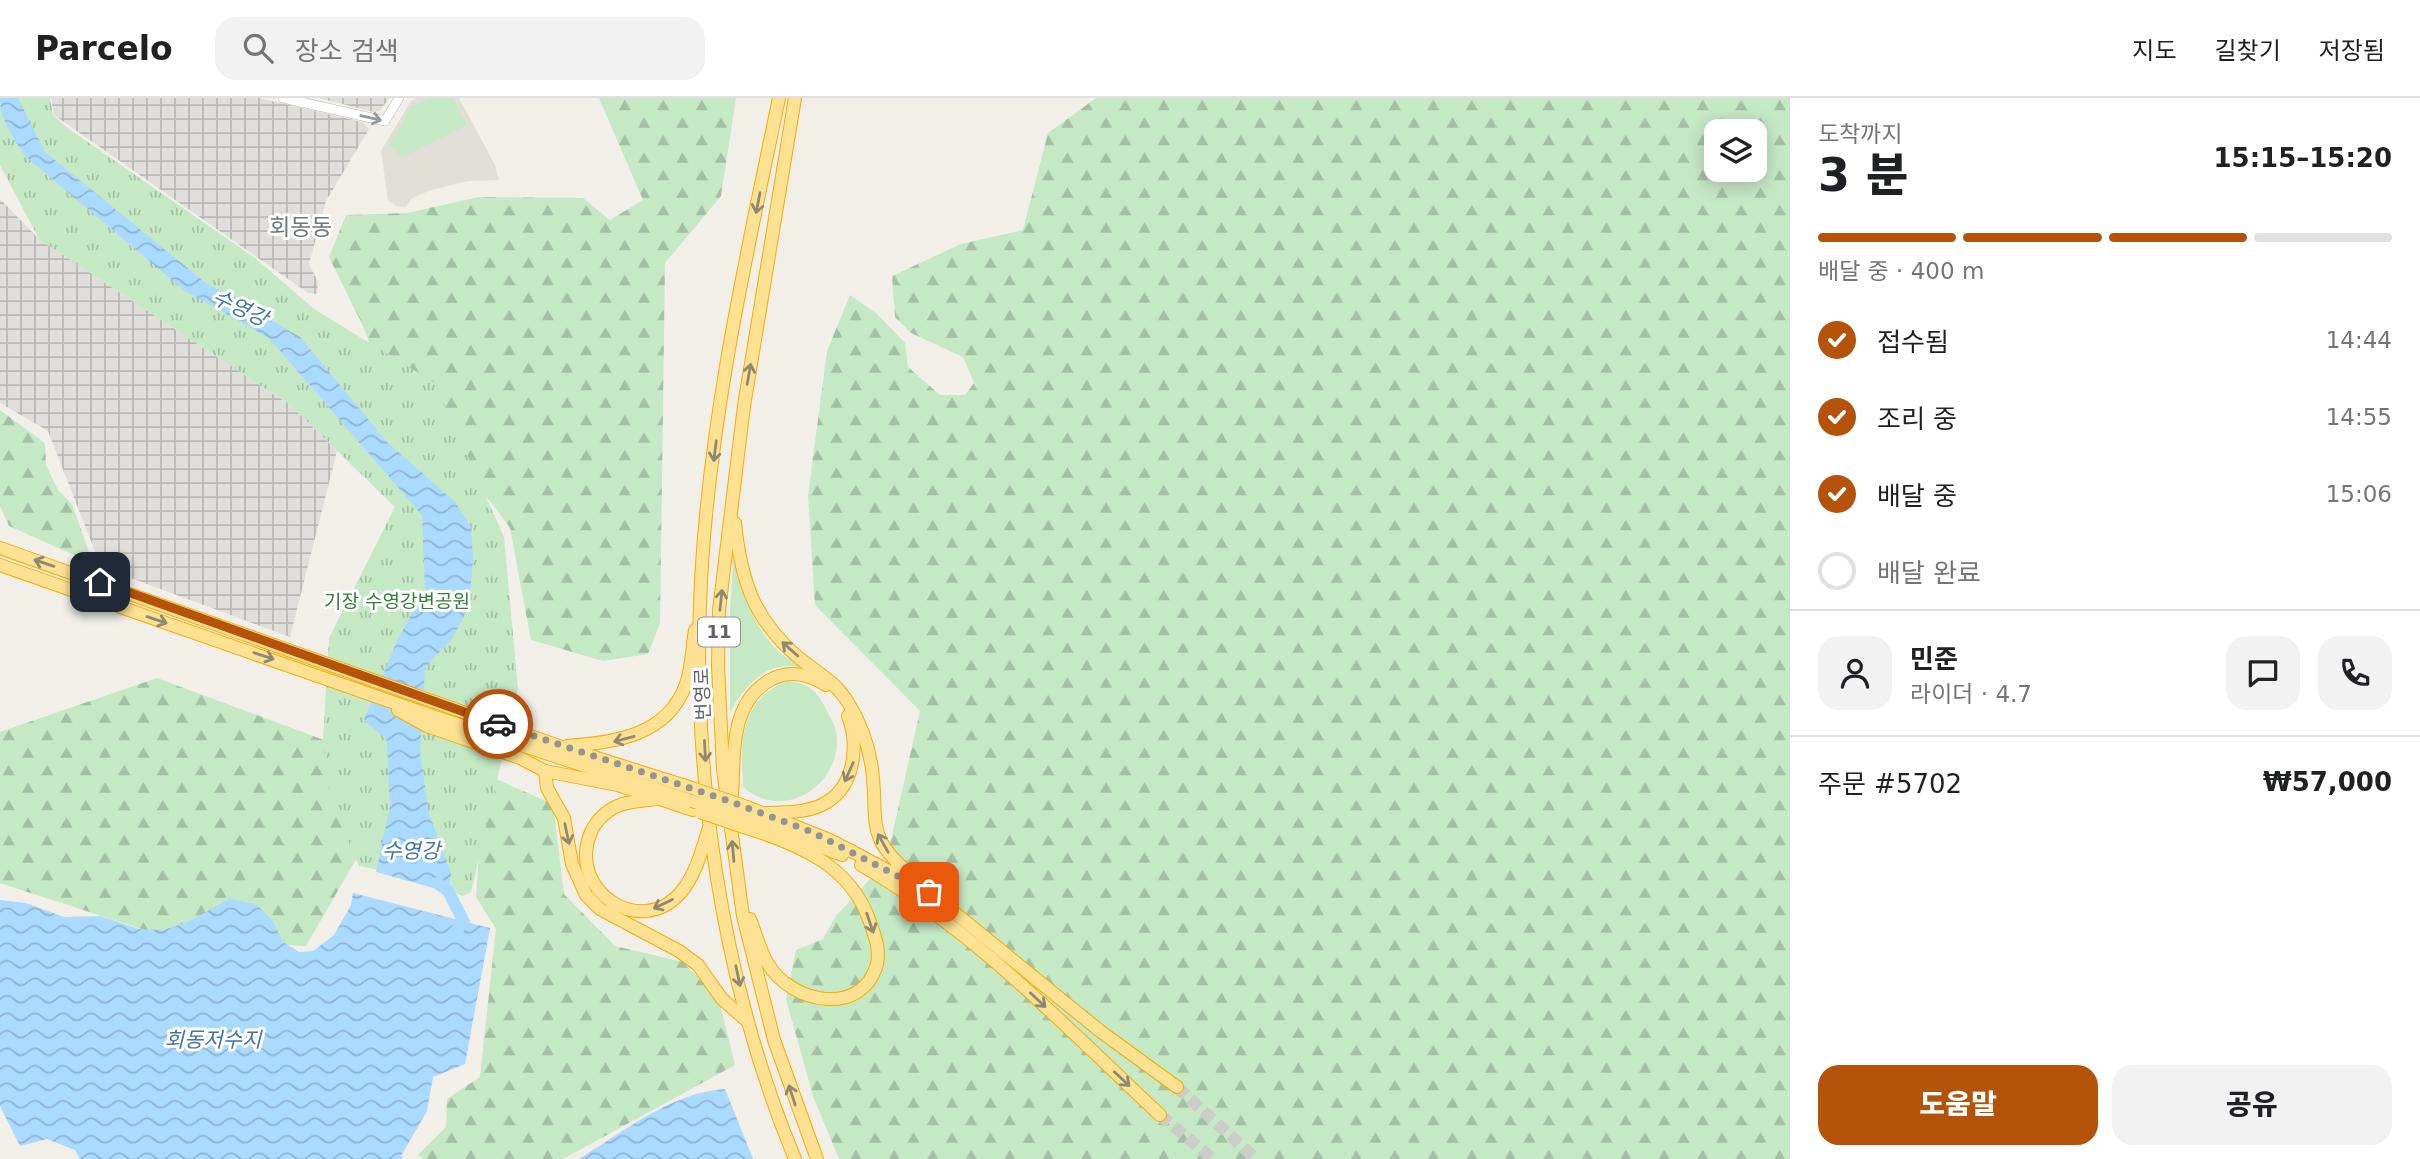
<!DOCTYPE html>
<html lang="ko">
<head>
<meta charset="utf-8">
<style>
  :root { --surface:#fff; --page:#f2f2f2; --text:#202124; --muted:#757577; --line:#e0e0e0; --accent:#b45309 }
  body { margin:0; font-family:"DejaVu Sans","Noto Sans KR",sans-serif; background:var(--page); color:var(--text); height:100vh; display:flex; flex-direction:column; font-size:26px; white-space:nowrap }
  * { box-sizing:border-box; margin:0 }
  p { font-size:23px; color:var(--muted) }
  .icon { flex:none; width:38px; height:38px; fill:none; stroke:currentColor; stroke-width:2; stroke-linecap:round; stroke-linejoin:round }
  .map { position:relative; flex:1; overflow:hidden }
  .details { display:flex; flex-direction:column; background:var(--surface); width:630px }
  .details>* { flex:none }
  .controls { position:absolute; left:1704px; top:21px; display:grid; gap:14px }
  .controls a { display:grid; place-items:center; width:63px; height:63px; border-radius:14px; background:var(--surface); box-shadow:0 4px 18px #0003; font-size:35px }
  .pin { position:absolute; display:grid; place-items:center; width:60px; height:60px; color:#fff; margin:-30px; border-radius:14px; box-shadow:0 4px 10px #0006 }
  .courier { position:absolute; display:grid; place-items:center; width:70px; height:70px; margin:-35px; border:5px solid #b45309; border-radius:50%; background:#fff; color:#222; box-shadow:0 2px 9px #0007 }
  .headline em { font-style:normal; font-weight:800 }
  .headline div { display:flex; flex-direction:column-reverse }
  .headline { display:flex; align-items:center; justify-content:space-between; height:119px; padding:0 28px }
  h1 { font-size:46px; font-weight:800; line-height:52px }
  .bar { display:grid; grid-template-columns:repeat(4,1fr); gap:10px 7px; align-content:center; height:84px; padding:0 28px }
  .bar i { height:9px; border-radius:5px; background:var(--line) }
  .bar .active { background:var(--accent) }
  .bar p { grid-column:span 4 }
  .line { display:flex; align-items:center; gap:18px; padding:0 28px; border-top:2px solid var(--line) }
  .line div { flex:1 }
  .round { display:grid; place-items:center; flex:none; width:74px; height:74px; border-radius:21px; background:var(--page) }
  ol { padding:0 28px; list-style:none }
  li { display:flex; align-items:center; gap:21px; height:77px }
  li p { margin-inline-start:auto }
  li .icon { padding:7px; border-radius:50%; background:var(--accent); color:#fff; stroke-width:4 }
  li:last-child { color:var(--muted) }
  li i { width:38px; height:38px; border:4px solid var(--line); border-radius:50% }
  .button { display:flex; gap:14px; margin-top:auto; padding:14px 28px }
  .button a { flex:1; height:80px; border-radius:21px; background:var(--accent); color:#fff; font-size:28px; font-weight:800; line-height:80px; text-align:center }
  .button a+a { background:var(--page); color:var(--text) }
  header { display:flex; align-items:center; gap:42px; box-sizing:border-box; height:98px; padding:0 35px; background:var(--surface); border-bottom:2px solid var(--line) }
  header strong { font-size:33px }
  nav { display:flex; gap:38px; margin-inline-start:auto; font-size:24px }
  .search { width:490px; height:63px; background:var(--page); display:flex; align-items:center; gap:18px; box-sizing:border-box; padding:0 24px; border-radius:21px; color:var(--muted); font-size:26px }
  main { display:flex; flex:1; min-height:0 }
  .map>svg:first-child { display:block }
</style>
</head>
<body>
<header>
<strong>Parcelo</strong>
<div class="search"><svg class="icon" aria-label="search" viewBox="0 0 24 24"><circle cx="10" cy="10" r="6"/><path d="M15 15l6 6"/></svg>장소 검색</div>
<nav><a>지도</a><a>길찾기</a><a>저장됨</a></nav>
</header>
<main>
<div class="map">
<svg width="1790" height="1061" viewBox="0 0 1790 1061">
  <defs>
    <pattern id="industrial-grid" width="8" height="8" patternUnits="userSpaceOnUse" patternTransform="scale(1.75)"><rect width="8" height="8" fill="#e0deda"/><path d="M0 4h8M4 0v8" fill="none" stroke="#b9b8b5"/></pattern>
    <pattern id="forest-firs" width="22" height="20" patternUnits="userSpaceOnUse" patternTransform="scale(1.75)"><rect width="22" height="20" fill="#c5e8c5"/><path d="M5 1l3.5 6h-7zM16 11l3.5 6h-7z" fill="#a3c0a4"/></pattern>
    <pattern id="park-tufts" width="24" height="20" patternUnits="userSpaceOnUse" patternTransform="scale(1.75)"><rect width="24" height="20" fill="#c5e8c5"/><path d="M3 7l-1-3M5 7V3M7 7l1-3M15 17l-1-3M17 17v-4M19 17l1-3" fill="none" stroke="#a3c0a4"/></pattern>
    <pattern id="water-waves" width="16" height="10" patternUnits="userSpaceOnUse" patternTransform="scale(1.75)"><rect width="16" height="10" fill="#aadaff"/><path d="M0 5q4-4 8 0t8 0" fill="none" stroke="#8eb4d2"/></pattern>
  </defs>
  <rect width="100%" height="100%" fill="#f1efe8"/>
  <g fill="url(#industrial-grid)">
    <path d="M51,0H259L362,24L369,31L326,103L309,166L318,184L317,196L308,195L54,17Z"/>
    <path d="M319,0H389L380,13L374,14Z"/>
    <path d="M0,101L39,141L290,307L337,353L290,539L101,469L48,333L0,305Z"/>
  </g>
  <path fill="#e1ded6" d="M416,0H459L495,67L499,82L468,83L431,92L412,100L406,109L396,108L388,102L381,53L411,3Z"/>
  <g fill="#c5e8c5">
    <path d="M430,0H453L467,27L402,59L389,47L412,8Z"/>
    <path d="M734,455C739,487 754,530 778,553C786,560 797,565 806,571C771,559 747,584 730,614V512Z"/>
    <path d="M787,583C808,585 818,593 827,613C832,622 838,633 837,644C836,691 781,723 743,689C741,645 738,603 787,583Z"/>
  </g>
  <g fill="url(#forest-firs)" fill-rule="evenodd">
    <path d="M599,0H736L721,98L665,165L660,525L648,556L603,563L531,542L510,430L491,404L397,312L362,226L329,159L346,117L407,115L479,99L583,100L610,122L643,102Z"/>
    <path d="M1096,0H1790V1061H839L813,998L786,901L796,852L823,841L836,818L886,764L920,613L815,507L808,398L827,253L850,197L877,216L905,245L908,269L940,297H965L974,285L963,259L911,235L895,219L892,178L961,146L1023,132L1048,35ZM1717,33H1755V72H1717Z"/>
    <path d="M0,312L45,345L46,367L58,392L72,406L90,457L83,461L9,428L0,408Z"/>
    <path d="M157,580L407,673L306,848L163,838L0,785V634Z"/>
    <path d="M484,676L553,706L564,796L615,848L683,864L719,902L735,967L563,1061H424L418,1057L446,1029L447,1001L480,979L496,831L476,799Z"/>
  </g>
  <path fill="url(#park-tufts)" d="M0,0H50L53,17L66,29L255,160L314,211L435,285L504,439L518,591L471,794L463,798L410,778L359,768L330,700L323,642L329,540L395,409L290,307L39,141L0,67Z"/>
  <g fill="url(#water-waves)">
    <path d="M0,0H18L45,54L206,185L300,239L387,344L455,404L471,429L473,461L469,508L452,541L425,569L420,655L429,716L451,775L448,794L376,774L390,709L387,642L364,622L396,545L425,491L422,417L269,240L185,193L25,58C14,40 0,23 0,0Z"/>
    <path d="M353,795L490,830L465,966L433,979L427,1013L401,1058L404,1061H80L75,1052L47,1041L20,1048L0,1008V802L26,805L64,819L100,818L139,831L164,832L188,824L229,801L256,806L272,822L283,844L299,854L313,853L334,837L351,807Z"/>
    <path d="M725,991L753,1061H579C623,1034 672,994 725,991Z"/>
  </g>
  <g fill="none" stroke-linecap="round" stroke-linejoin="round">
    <path stroke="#aadaff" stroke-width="12" d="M437,785L448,793L464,824L455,834"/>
    <g stroke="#ccccc8" stroke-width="12" stroke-dasharray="12 6" stroke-linecap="butt">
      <path d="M1177,989L1256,1061"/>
      <path d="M1160,1017L1213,1061"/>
    </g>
    <g stroke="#b6babf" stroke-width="10">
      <path id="secondary" d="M283,0L385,23L399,0"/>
    </g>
    <g stroke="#f9ab00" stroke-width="14">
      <g id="highway">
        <path d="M779,0C746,159 710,319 701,482C691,674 721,883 795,1061"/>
        <path d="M795,0L744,308L719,512L718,568L723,671L743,818L774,942L817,1061"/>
        <path d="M735,425C741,483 754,522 799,560C818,575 836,584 849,606C861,626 869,649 872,671C879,725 863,739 914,779"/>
        <path d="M0,450L559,648L692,690"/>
        <path d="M0,467L435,619L692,703"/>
        <path d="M398,612L427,628L520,660L545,673L618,687L693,712"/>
        <path d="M567,648C613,645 668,638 686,586C692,569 692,549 695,532"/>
        <path d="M545,673L547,690L564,720L572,766L586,797L600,811L679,853L698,867L722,901L747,923"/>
        <path d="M732,697C735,654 729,602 774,580C792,572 810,577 826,587"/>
        <path d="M655,701C645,703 632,703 623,706C609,710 597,721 591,734C566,792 641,842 681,794C696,777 702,751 709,730"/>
        <path d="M747,709L830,742L929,794L1100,933L1177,989"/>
        <path d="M767,715C787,714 810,715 827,704C855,687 859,646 848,618"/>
        <path d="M748,721L842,757"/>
        <path d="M744,729C798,746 851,767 870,824C875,838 880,851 877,866C862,920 791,905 768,866C760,853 756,836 750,821"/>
        <path d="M861,767C974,832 1065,928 1160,1017"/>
      </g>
    </g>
    <use href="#secondary" stroke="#fff" stroke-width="9"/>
    <use href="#highway" stroke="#fde293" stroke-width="12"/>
    <g stroke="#f9ab00" stroke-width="14" stroke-linecap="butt">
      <g id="highway-bridge">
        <path d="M692,690L747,709"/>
        <path d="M692,703L748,721"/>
        <path d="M700,714L744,729"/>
      </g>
    </g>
    <use href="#highway-bridge" stroke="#fde293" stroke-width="12"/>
  </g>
  <defs><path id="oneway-shaft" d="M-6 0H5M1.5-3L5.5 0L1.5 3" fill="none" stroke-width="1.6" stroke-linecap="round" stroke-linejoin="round" transform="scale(1.75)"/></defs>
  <use stroke="#979a9d" href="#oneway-shaft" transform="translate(371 20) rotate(13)"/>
  <g stroke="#8e8975">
    <use href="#oneway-shaft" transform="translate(758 105) rotate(101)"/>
    <use href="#oneway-shaft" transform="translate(749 276) rotate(-80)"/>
    <use href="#oneway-shaft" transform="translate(715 353) rotate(97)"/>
    <use href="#oneway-shaft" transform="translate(44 465) rotate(-161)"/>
    <use href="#oneway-shaft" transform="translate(721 502) rotate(-84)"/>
    <use href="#oneway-shaft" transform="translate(157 522) rotate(19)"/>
    <use href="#oneway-shaft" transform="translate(790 551) rotate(-138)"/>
    <use href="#oneway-shaft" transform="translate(264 558) rotate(18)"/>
    <use href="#oneway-shaft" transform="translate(624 641) rotate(165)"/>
    <use href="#oneway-shaft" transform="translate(705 653) rotate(87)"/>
    <use href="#oneway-shaft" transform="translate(849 674) rotate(114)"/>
    <use href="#oneway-shaft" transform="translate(567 736) rotate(78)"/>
    <use href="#oneway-shaft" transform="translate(883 745) rotate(-119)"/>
    <use href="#oneway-shaft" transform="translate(733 753) rotate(-95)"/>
    <use href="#oneway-shaft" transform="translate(663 806) rotate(154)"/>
    <use href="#oneway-shaft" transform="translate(870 825) rotate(71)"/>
    <use href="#oneway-shaft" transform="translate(738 878) rotate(78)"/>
    <use href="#oneway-shaft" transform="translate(1038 902) rotate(43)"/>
    <use href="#oneway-shaft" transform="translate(1122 981) rotate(43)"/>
    <use href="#oneway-shaft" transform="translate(792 997) rotate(-108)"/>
  </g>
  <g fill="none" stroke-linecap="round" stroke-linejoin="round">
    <path stroke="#929495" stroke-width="7" stroke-dasharray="0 12.6" d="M498,626L729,703L812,734L929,794"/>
    <path stroke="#b45309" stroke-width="9" d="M100,484L498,626"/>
  </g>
  <g text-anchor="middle" stroke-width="6" stroke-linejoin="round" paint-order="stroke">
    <rect fill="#fff" stroke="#8f9295" stroke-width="2" x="698" y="519.5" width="42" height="29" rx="5"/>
    <g font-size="18" font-weight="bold" fill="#5f6368">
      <text x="719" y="540">11</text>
    </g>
    <g font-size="19" fill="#348238" stroke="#fff">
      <text x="397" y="510">기장 수영강변공원</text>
    </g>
    <g font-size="19" fill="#5f6368" stroke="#fff">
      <text transform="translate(702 596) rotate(-92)" y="7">번영로</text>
    </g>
    <g font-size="21" font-style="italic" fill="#4174aa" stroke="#fff">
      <text transform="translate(240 210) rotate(25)" y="7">수영강</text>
      <text x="411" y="760">수영강</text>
      <text x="213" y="949">회동저수지</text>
    </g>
    <g font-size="23" fill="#70757a" stroke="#fff">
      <text x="301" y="137">회동동</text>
    </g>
  </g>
</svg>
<div class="controls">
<a><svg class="icon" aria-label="layers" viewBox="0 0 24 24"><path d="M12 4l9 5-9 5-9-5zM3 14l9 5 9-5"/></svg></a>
</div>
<div class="pin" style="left:929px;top:794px;background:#ea580c"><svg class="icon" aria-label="bag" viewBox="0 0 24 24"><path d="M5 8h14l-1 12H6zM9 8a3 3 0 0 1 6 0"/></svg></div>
<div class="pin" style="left:100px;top:484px;background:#1f2937"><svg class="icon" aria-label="home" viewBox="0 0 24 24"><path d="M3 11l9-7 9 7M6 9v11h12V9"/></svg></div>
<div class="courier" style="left:498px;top:626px"><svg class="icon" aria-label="car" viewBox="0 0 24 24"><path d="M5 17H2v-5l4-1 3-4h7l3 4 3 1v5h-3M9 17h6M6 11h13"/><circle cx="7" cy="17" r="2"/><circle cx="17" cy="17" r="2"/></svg></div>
</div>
<section class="details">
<div class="headline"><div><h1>3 분</h1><p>도착까지</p></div><em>15:15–15:20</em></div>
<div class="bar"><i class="active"></i><i class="active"></i><i class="active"></i><i></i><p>배달 중 · 400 m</p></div>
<ol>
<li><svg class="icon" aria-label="check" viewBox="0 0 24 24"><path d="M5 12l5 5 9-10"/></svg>접수됨<p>14:44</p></li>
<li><svg class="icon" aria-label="check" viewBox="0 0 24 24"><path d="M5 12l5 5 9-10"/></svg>조리 중<p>14:55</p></li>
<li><svg class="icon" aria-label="check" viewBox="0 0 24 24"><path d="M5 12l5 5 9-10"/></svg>배달 중<p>15:06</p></li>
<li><i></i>배달 완료</li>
</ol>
<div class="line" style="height:126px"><a class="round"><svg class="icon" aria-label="person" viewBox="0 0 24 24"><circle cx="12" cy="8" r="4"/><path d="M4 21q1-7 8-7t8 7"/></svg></a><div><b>민준</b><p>라이더 · 4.7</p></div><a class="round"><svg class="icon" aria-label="chat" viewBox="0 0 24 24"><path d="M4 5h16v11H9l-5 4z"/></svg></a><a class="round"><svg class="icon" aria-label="phone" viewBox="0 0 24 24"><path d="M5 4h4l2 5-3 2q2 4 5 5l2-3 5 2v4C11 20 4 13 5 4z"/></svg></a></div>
<div class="line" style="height:91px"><div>주문 #5702</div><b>₩57,000</b></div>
<div class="button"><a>도움말</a><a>공유</a></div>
</section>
</main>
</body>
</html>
